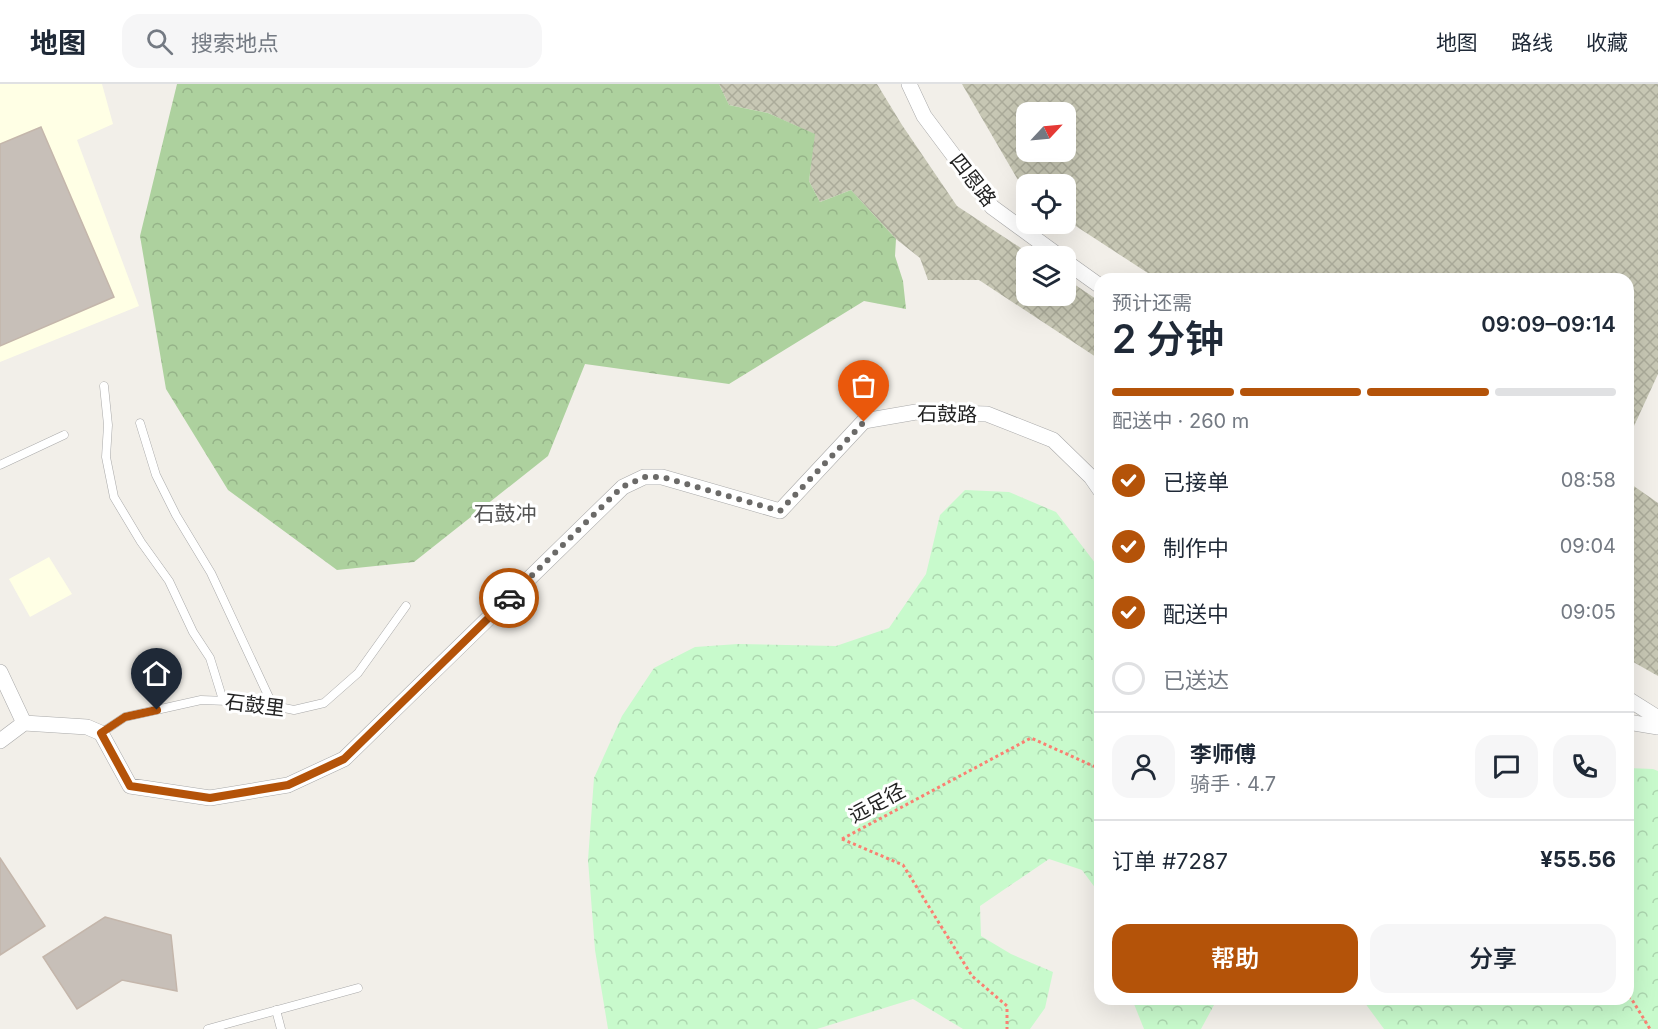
<!DOCTYPE html>
<html lang="zh">
<head>
<meta charset="utf-8">
<style>
  :root { --surface:#fff; --page:#f6f6f7; --text:#1f2937; --muted:#747a83; --line:#e0e1e3; --accent:#b45309 }
  body { margin:0; font-family:Inter,"Noto Sans SC",sans-serif; background:var(--page); color:var(--text); height:100vh; display:flex; flex-direction:column; font-size:22px; white-space:nowrap }
  * { box-sizing:border-box; margin:0 }
  p { font-size:20px; color:var(--muted) }
  .icon { flex:none; width:33px; height:33px; fill:none; stroke:currentColor; stroke-width:2; stroke-linecap:round; stroke-linejoin:round }
  .map { position:relative; flex:1; overflow:hidden }
  .sheet { position:absolute; left:1094px; top:189px; width:540px; height:732px; display:flex; flex-direction:column; background:var(--surface); border-radius:18px; box-shadow:0 6px 24px #0002 }
  .sheet>* { flex:none }
  .needle { width:39px; rotate:64deg }
  .tools { position:absolute; left:1016px; top:18px; display:grid; gap:12px }
  .tools a { display:grid; place-items:center; width:60px; height:60px; border-radius:12px; background:var(--surface); box-shadow:0 6px 24px #0002; font-size:30px }
  .pin { position:absolute; display:grid; place-items:center; width:51px; height:51px; color:#fff; margin:-62px -26px; border-radius:50% 50% 50% 0; rotate:-45deg; box-shadow:0 0 6px #0007 }
  .pin .icon { rotate:45deg }
  .courier { position:absolute; display:grid; place-items:center; width:60px; height:60px; margin:-30px; border:4px solid #b45309; border-radius:50%; background:#fff; color:#222; box-shadow:0 2px 8px #0007 }
  .summary em { font-style:normal; font-weight:600 }
  .summary div { display:flex; flex-direction:column-reverse }
  .summary { display:flex; align-items:center; justify-content:space-between; height:102px; padding:0 18px }
  h1 { font-size:39px; font-weight:600; line-height:45px }
  .bar { display:grid; grid-template-columns:repeat(4,1fr); gap:9px 6px; align-content:center; height:72px; padding:0 18px }
  .bar i { height:8px; border-radius:4px; background:var(--line) }
  .bar .on { background:var(--accent) }
  .bar p { grid-column:span 4 }
  .line { display:flex; align-items:center; gap:15px; padding:0 18px; border-top:2px solid var(--line) }
  .line div { flex:1 }
  .round { display:grid; place-items:center; flex:none; width:63px; height:63px; border-radius:18px; background:var(--page) }
  ol { padding:0 18px; list-style:none }
  li { display:flex; align-items:center; gap:18px; height:66px }
  li p { margin-inline-start:auto }
  li .icon { padding:6px; border-radius:50%; background:var(--accent); color:#fff; stroke-width:4 }
  li:last-child { color:var(--muted) }
  li i { width:33px; height:33px; border:3px solid var(--line); border-radius:50% }
  .cta { display:flex; gap:12px; margin-top:auto; padding:12px 18px }
  .cta a { flex:1; height:69px; border-radius:18px; background:var(--accent); color:#fff; font-size:24px; font-weight:600; line-height:69px; text-align:center }
  .cta a+a { background:var(--page); color:var(--text) }
  header { display:flex; align-items:center; gap:36px; box-sizing:border-box; height:84px; padding:0 30px; background:var(--surface); border-bottom:2px solid var(--line) }
  header strong { font-size:28px }
  nav { display:flex; gap:33px; margin-inline-start:auto; font-size:21px }
  .search { width:420px; height:54px; background:var(--page); display:flex; align-items:center; gap:15px; box-sizing:border-box; padding:0 21px; border-radius:18px; color:var(--muted); font-size:22px }
  .map>svg:first-child { display:block }
</style>
</head>
<body>
<header>
<strong>地图</strong>
<div class="search"><svg class="icon" aria-label="search" viewBox="0 0 24 24"><circle cx="10" cy="10" r="6"/><path d="M15 15l6 6"/></svg>搜索地点</div>
<nav><a>地图</a><a>路线</a><a>收藏</a></nav>
</header>
<div class="map">
<svg width="1658" height="945" viewBox="0 0 1658 945">
  <defs>
    <pattern id="construction-cross-hatch" width="8" height="8" patternUnits="userSpaceOnUse" patternTransform="scale(1.5)"><rect width="8" height="8" fill="#c7c7b4"/><path d="M0 0l8 8M0 8l8-8" fill="none" stroke="#abab9a"/></pattern>
    <pattern id="forest-crowns" width="20" height="18" patternUnits="userSpaceOnUse" patternTransform="scale(1.5)"><rect width="20" height="18" fill="#add19e"/><path d="M2 6a3 3 0 1 1 6 0M12 15a3 3 0 1 1 6 0" fill="none" stroke="#95b388"/></pattern>
    <pattern id="park-crowns" width="20" height="18" patternUnits="userSpaceOnUse" patternTransform="scale(1.5)"><rect width="20" height="18" fill="#c8facc"/><path d="M2 6a3 3 0 1 1 6 0M12 15a3 3 0 1 1 6 0" fill="none" stroke="#acd6af"/></pattern>
  </defs>
  <rect width="100%" height="100%" fill="#f2efe9"/>
  <g fill="#ffffe5">
    <path d="M0,0H102L113,40L77,56L139,222L0,278Z"/>
    <path d="M49,473L72,510L30,533L9,495Z"/>
  </g>
  <g fill="url(#construction-cross-hatch)" fill-rule="evenodd">
    <path d="M719,0H877L902,41L957,122L1033,172H1026V212H1065V194L1099,217V275L979,196H928L920,174L896,155L851,106L820,118L809,97L814,50L768,29L729,21Z"/>
    <path d="M962,0H1658V290L1628,355V195H1157L1065,135V100H1026L1025,108ZM1065,28V68H1026V28Z"/>
    <path d="M1628,398L1658,419V592L1628,575Z"/>
  </g>
  <path fill="url(#forest-crowns)" d="M177,0H719L729,21L768,29L815,50L809,97L820,118L851,106L896,155L895,172L903,197L906,225L864,217L729,300L585,280L548,372L414,478L337,486L228,406L166,305L140,152Z"/>
  <g fill="url(#park-crowns)">
    <path d="M965,406L1009,408L1056,428L1099,484V809L1082,786L1049,775L980,822L981,852L1011,870L1053,888L1045,924L1030,945H963L913,915L817,945H608L595,866L588,776L594,694L622,632L654,584L695,563L738,560L836,562L889,544L926,490L940,431Z"/>
    <path d="M1628,684L1653,685L1658,687V945H1384L1362,915H1628Z"/>
    <path d="M1132,915H1224L1214,921L1201,945H1144Z"/>
  </g>
  <g fill="#c7bfb8" stroke="#c4b6ab" stroke-width="1.5">
    <path d="M41,43L114,213L0,262V60Z"/>
    <path d="M0,774L45,842L0,871Z"/>
    <path d="M105,833L171,851L177,907L122,896L77,925L43,873Z"/>
  </g>
  <g fill="none" stroke-linecap="round" stroke-linejoin="round">
    <g stroke="#a9a9a9" stroke-width="9">
      <g id="service">
        <path d="M104,302L108,341L106,373L114,413L141,458L169,497L193,548L210,574L223,616"/>
        <path d="M140,339L156,391L176,431L211,489L273,622"/>
        <path d="M0,381L64,351"/>
        <path d="M101,649L125,633L201,616L254,618L294,626L324,619L358,589L406,522"/>
        <path d="M276,926L281,945"/>
        <path d="M208,945L358,904"/>
      </g>
    </g>
    <g stroke="#a9a9a9" stroke-width="16">
      <g id="minor">
        <path d="M909,0L924,32L992,123L1059,172"/>
        <path d="M1065,177L1100,202"/>
        <path d="M0,588L24,639"/>
        <path d="M1628,615L1658,634"/>
        <path d="M1628,638L1658,643"/>
        <path d="M0,657L24,639L87,643L101,649L130,702L210,714L288,701L344,675L623,403L644,393H662L780,427L864,337L916,328L987,330L1053,356L1091,393L1100,406"/>
      </g>
    </g>
    <g stroke="#fa8072" stroke-width="3" stroke-dasharray="3 3" stroke-linecap="butt">
      <path d="M842,755L1031,654L1100,685"/>
      <path d="M842,755L903,781L972,892L1007,922V945"/>
      <path d="M1628,913L1631,914L1650,945"/>
    </g>
    <use href="#service" stroke="#fff" stroke-width="8"/>
    <use href="#minor" stroke="#fff" stroke-width="15"/>
  </g>
  <g fill="none" stroke-linecap="round" stroke-linejoin="round">
    <path stroke="#6b6a68" stroke-width="6" stroke-dasharray="0 10.8" d="M509,514L622,403L645,393H662L780,427L864,338"/>
    <path stroke="#b45309" stroke-width="8" d="M157,626L125,633L101,649L130,702L210,714L288,701L344,675L509,514"/>
  </g>
  <g text-anchor="middle" stroke-width="6" stroke-linejoin="round" paint-order="stroke">
    <g font-size="20" fill="#222" stroke="#fff">
      <text transform="translate(973 96) rotate(52)" y="7">四恩路</text>
      <text transform="translate(947 330) rotate(1)" y="7">石鼓路</text>
      <text transform="translate(255 621) rotate(7)" y="7">石鼓里</text>
      <text transform="translate(877 719) rotate(-28)" y="7">远足径</text>
    </g>
    <g font-size="21" fill="#555" stroke="#fff">
      <text x="505" y="437">石鼓冲</text>
    </g>
  </g>
</svg>
<div class="tools">
<a><svg class="needle" viewBox="-14 -14 28 28"><path d="M0-13l5 13h-10z" fill="#e53935"/><path d="M0 13l5-13h-10z" fill="#747a83"/></svg></a>
<a><svg class="icon" aria-label="locate" viewBox="0 0 24 24"><circle cx="12" cy="12" r="6"/><path d="M12 2v4M12 18v4M2 12h4M18 12h4"/></svg></a>
<a><svg class="icon" aria-label="layers" viewBox="0 0 24 24"><path d="M12 4l9 5-9 5-9-5zM3 14l9 5 9-5"/></svg></a>
</div>
<div class="pin" style="left:864px;top:338px;background:#ea580c"><svg class="icon" aria-label="bag" viewBox="0 0 24 24"><path d="M5 8h14l-1 12H6zM9 8a3 3 0 0 1 6 0"/></svg></div>
<div class="pin" style="left:157px;top:626px;background:#1f2937"><svg class="icon" aria-label="home" viewBox="0 0 24 24"><path d="M3 11l9-7 9 7M6 9v11h12V9"/></svg></div>
<div class="courier" style="left:509px;top:514px"><svg class="icon" aria-label="car" viewBox="0 0 24 24"><path d="M5 17H2v-5l4-1 3-4h7l3 4 3 1v5h-3M9 17h6M6 11h13"/><circle cx="7" cy="17" r="2"/><circle cx="17" cy="17" r="2"/></svg></div>
<section class="sheet">
<div class="summary"><div><h1>2 分钟</h1><p>预计还需</p></div><em>09:09–09:14</em></div>
<div class="bar"><i class="on"></i><i class="on"></i><i class="on"></i><i></i><p>配送中 · 260 m</p></div>
<ol>
<li><svg class="icon" aria-label="check" viewBox="0 0 24 24"><path d="M5 12l5 5 9-10"/></svg>已接单<p>08:58</p></li>
<li><svg class="icon" aria-label="check" viewBox="0 0 24 24"><path d="M5 12l5 5 9-10"/></svg>制作中<p>09:04</p></li>
<li><svg class="icon" aria-label="check" viewBox="0 0 24 24"><path d="M5 12l5 5 9-10"/></svg>配送中<p>09:05</p></li>
<li><i></i>已送达</li>
</ol>
<div class="line" style="height:108px"><a class="round"><svg class="icon" aria-label="person" viewBox="0 0 24 24"><circle cx="12" cy="8" r="4"/><path d="M4 21q1-7 8-7t8 7"/></svg></a><div><b>李师傅</b><p>骑手 · 4.7</p></div><a class="round"><svg class="icon" aria-label="chat" viewBox="0 0 24 24"><path d="M4 5h16v11H9l-5 4z"/></svg></a><a class="round"><svg class="icon" aria-label="phone" viewBox="0 0 24 24"><path d="M5 4h4l2 5-3 2q2 4 5 5l2-3 5 2v4C11 20 4 13 5 4z"/></svg></a></div>
<div class="line" style="height:78px"><div>订单 #7287</div><b>¥55.56</b></div>
<div class="cta"><a>帮助</a><a>分享</a></div>
</section>
</div>
</body>
</html>
